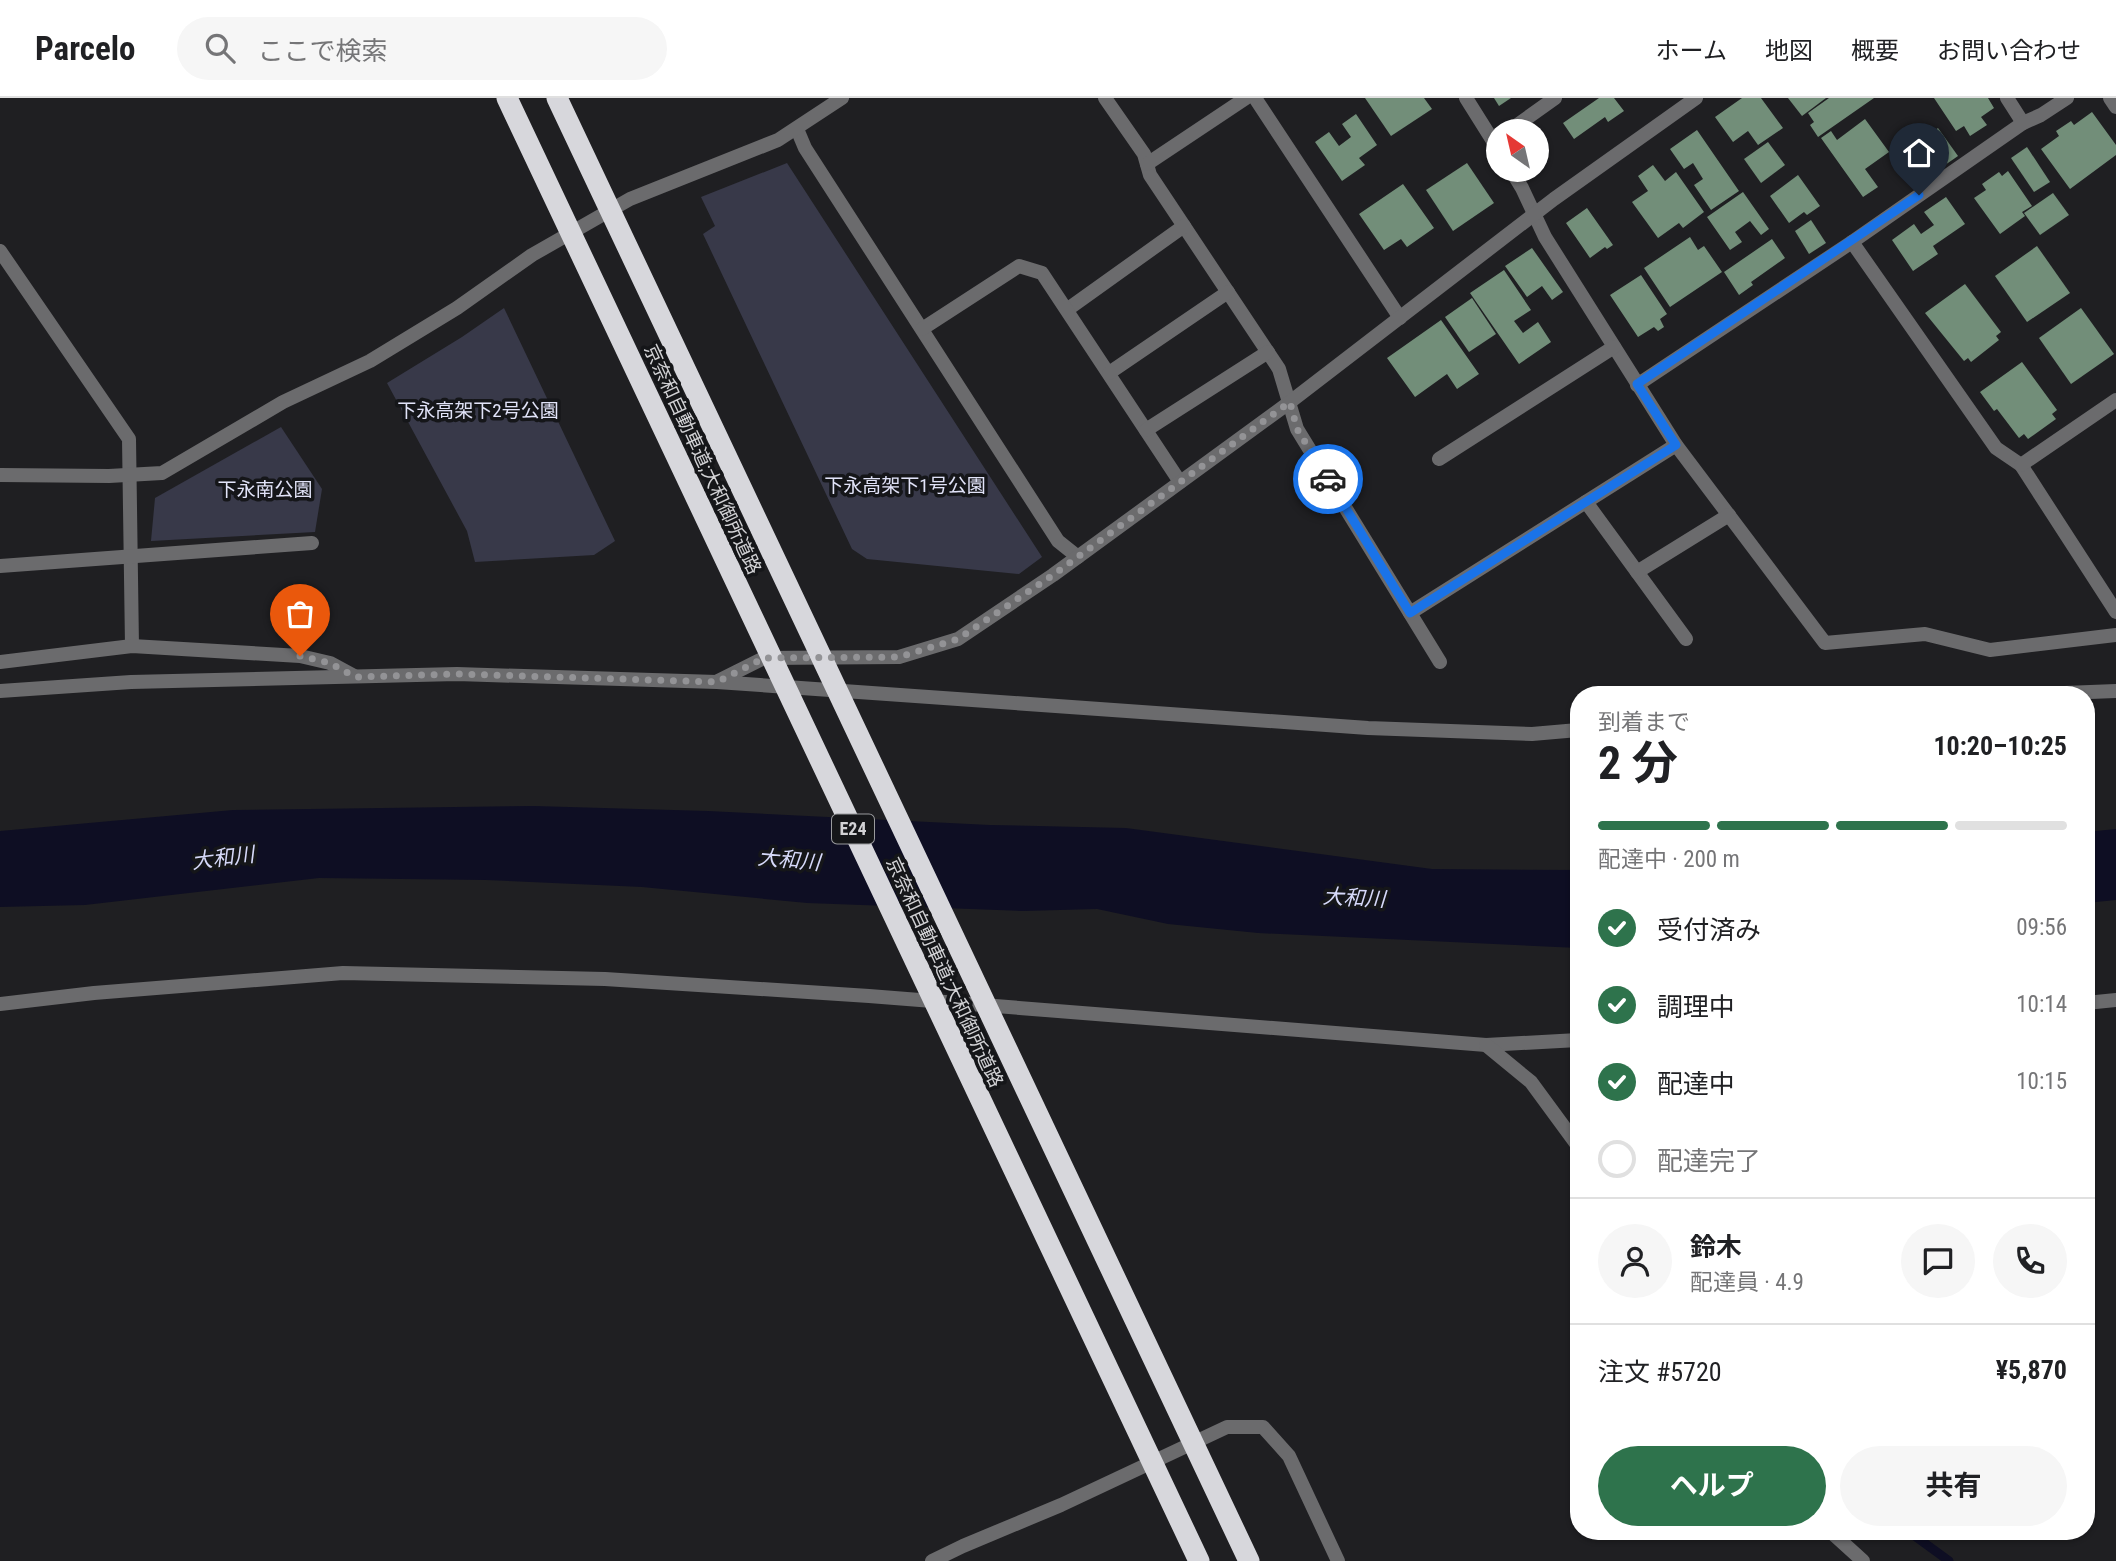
<!DOCTYPE html>
<html lang="ja">
<head>
<meta charset="utf-8">
<style>
  :root { --surface:#fff; --page:#f6f6f6; --text:#202124; --muted:#757577; --line:#e0e0e0; --accent:#2e734c }
  body { margin:0; font-family:"Roboto Condensed","Noto Sans JP",sans-serif; background:var(--page); color:var(--text); height:100vh; display:flex; flex-direction:column; font-size:26px; white-space:nowrap }
  * { box-sizing:border-box; margin:0 }
  p { font-size:23px; color:var(--muted) }
  .icon { flex:none; width:38px; height:38px; fill:none; stroke:currentColor; stroke-width:2; stroke-linecap:round; stroke-linejoin:round }
  .map { position:relative; flex:1; overflow:hidden }
  .sheet { position:absolute; left:1570px; top:588px; width:525px; height:854px; display:flex; flex-direction:column; background:var(--surface); border-radius:28px; box-shadow:0 2px 5px #0004 }
  .sheet>* { flex:none }
  .needle { width:46px; rotate:326deg }
  .buttons { position:absolute; left:1486px; top:21px; display:grid; gap:14px }
  .buttons a { display:grid; place-items:center; width:63px; height:63px; border-radius:50%; background:var(--surface); box-shadow:0 2px 5px #0004; font-size:35px }
  .pin { position:absolute; display:grid; place-items:center; width:60px; height:60px; color:#fff; margin:-72px -30px; border-radius:50% 50% 50% 0; rotate:-45deg; box-shadow:0 0 7px #0007 }
  .pin .icon { rotate:45deg }
  .courier { position:absolute; display:grid; place-items:center; width:70px; height:70px; margin:-35px; border:5px solid #1a73e8; border-radius:50%; background:#fff; color:#222; box-shadow:0 2px 9px #0007 }
  .headline em { font-style:normal; font-weight:700 }
  .headline div { display:flex; flex-direction:column-reverse }
  .headline { display:flex; align-items:center; justify-content:space-between; height:119px; padding:0 28px }
  h1 { font-size:46px; font-weight:700; line-height:52px }
  .bar { display:grid; grid-template-columns:repeat(4,1fr); gap:10px 7px; align-content:center; height:84px; padding:0 28px }
  .bar i { height:9px; border-radius:5px; background:var(--line) }
  .bar .on { background:var(--accent) }
  .bar p { grid-column:span 4 }
  .line { display:flex; align-items:center; gap:18px; padding:0 28px; border-top:2px solid var(--line) }
  .line div { flex:1 }
  .round { display:grid; place-items:center; flex:none; width:74px; height:74px; border-radius:37px; background:var(--page) }
  ol { padding:0 28px; list-style:none }
  li { display:flex; align-items:center; gap:21px; height:77px }
  li p { margin-inline-start:auto }
  li .icon { padding:7px; border-radius:50%; background:var(--accent); color:#fff; stroke-width:4 }
  li:last-child { color:var(--muted) }
  li i { width:38px; height:38px; border:4px solid var(--line); border-radius:50% }
  .action { display:flex; gap:14px; margin-top:auto; padding:14px 28px }
  .action a { flex:1; height:80px; border-radius:42px; background:var(--accent); color:#fff; font-size:28px; font-weight:700; line-height:80px; text-align:center }
  .action a+a { background:var(--page); color:var(--text) }
  header { display:flex; align-items:center; gap:42px; box-sizing:border-box; height:98px; padding:0 35px; background:var(--surface); border-bottom:2px solid var(--line) }
  header strong { font-size:33px }
  nav { display:flex; gap:38px; margin-inline-start:auto; font-size:24px }
  .search { width:490px; height:63px; background:var(--page); display:flex; align-items:center; gap:18px; box-sizing:border-box; padding:0 24px; border-radius:38px; color:var(--muted); font-size:26px }
  .map>svg:first-child { display:block }
</style>
</head>
<body>
<header>
<strong>Parcelo</strong>
<div class="search"><svg class="icon" aria-label="search" viewBox="0 0 24 24"><circle cx="10" cy="10" r="6"/><path d="M15 15l6 6"/></svg>ここで検索</div>
<nav><a>ホーム</a><a>地図</a><a>概要</a><a>お問い合わせ</a></nav>
</header>
<div class="map">
<svg width="2116" height="1463" viewBox="0 0 2116 1463">
  <rect width="100%" height="100%" fill="#1f1f22"/>
  <g fill="#383949">
    <path d="M787,65L1042,459L1019,476L867,461L852,451L703,136L715,128L701,99Z"/>
    <path d="M504,210L615,443L594,457L475,464L467,433L387,285L462,239Z"/>
    <path d="M281,329L322,391L315,434L151,443L155,400Z"/>
  </g>
  <g fill="#0e0e23">
    <path d="M534,708L708,713L990,727L1126,730L1432,771L1578,772V850L1258,835L1168,826L1097,811L1023,813L807,805L642,789L486,782L319,780L85,807L0,809V733L233,712Z"/>
    <path d="M2116,731V802L2086,805V734Z"/>
  </g>
  <g fill="none" stroke-linecap="round" stroke-linejoin="round">
    <path stroke="#0e0e23" stroke-width="9" d="M1908,1433L1949,1463"/>
  </g>
  <g fill="#728e79">
    <path d="M1365,0H1424L1432,11L1391,38Z"/>
    <path d="M1494,0H1511L1499,8Z"/>
    <path d="M1599,0H1614L1624,13L1608,24L1605,19L1574,41L1563,25Z"/>
    <path d="M1742,0H1761L1783,30L1758,47L1748,33L1733,44L1715,19Z"/>
    <path d="M1788,0H1826L1802,18Z"/>
    <path d="M1829,0H1874L1818,39L1810,27L1814,24L1808,15Z"/>
    <path d="M1934,0H1988L1994,10L1981,19L1987,27L1970,38L1964,28L1956,33Z"/>
    <path d="M2092,14L2116,47V57L2070,91L2041,51L2059,38L2056,33L2071,23L2074,27Z"/>
    <path d="M1356,16L1377,47L1359,60L1365,67L1342,83L1315,44L1329,34L1339,48L1351,39L1342,26Z"/>
    <path d="M1865,21L1889,54L1865,71L1878,89L1863,99L1821,40L1831,33L1837,42Z"/>
    <path d="M1938,30L1958,58L1919,85L1900,56Z"/>
    <path d="M1697,32L1739,93L1711,112L1694,87L1703,81L1693,65L1684,71L1670,51Z"/>
    <path d="M1768,44L1785,67L1761,85L1744,61Z"/>
    <path d="M2027,49L2050,84L2034,94L2011,60Z"/>
    <path d="M1467,65L1494,105L1453,133L1426,92Z"/>
    <path d="M1653,67L1665,83L1676,74L1704,114L1683,130L1679,125L1658,140L1632,104L1648,93L1638,78Z"/>
    <path d="M2008,73L2032,108L2022,114L2025,118L2000,136L1974,100L1986,92L1982,86L1999,74L2002,78Z"/>
    <path d="M1798,77L1820,108L1807,117L1804,114L1789,125L1770,98Z"/>
    <path d="M1403,86L1434,130L1407,149L1401,141L1384,152L1359,116Z"/>
    <path d="M1743,94L1769,131L1761,137L1750,123L1735,134L1742,144L1730,152L1707,119Z"/>
    <path d="M2053,95L2069,117L2040,137L2024,115Z"/>
    <path d="M1946,99L1965,126L1933,148L1938,156L1913,173L1892,142L1914,126L1921,136L1934,127L1924,114Z"/>
    <path d="M1587,110L1613,147L1607,151L1605,149L1590,160L1566,125Z"/>
    <path d="M1811,122L1826,145L1809,156L1795,133Z"/>
    <path d="M1690,139L1698,152L1704,148L1722,174L1670,209L1644,170Z"/>
    <path d="M1772,141L1785,160L1751,184L1753,187L1739,197L1724,174Z"/>
    <path d="M2037,148L2070,195L2027,224L1995,178Z"/>
    <path d="M1532,150L1563,194L1552,202L1542,188L1527,199L1505,168Z"/>
    <path d="M1504,172L1531,212L1514,223L1523,235L1538,224L1551,244L1519,266L1470,195Z"/>
    <path d="M1641,177L1667,216L1660,221L1664,229L1658,233L1654,229L1638,239L1610,197Z"/>
    <path d="M1965,186L2001,234L1996,238L1999,242L1971,264L1968,260L1964,263L1925,215Z"/>
    <path d="M1472,200L1496,236L1469,254L1445,219Z"/>
    <path d="M2081,210L2114,256L2071,286L2039,240Z"/>
    <path d="M1441,222L1479,276L1457,291L1447,276L1415,299L1387,260Z"/>
    <path d="M2022,264L2057,312L2052,316L2056,321L2028,341L2024,336L2019,340L1997,311L1994,313L1980,294Z"/>
  </g>
  <g fill="none" stroke-linecap="round" stroke-linejoin="round">
    <g stroke="#6b6b6d" stroke-width="14">
      <path d="M1105,0L1144,56L1150,77L1279,271L1297,331L1440,564"/>
      <path d="M1255,0L1400,220"/>
      <path d="M1466,0L1498,51"/>
      <path d="M2007,0L2023,25"/>
      <path d="M2110,0L2116,9"/>
      <path d="M797,31L805,50L1058,443L1078,459"/>
      <path d="M1509,33L1555,0"/>
      <path d="M1147,66L1246,0"/>
      <path d="M1511,72L1522,90L1545,139L1676,347L1825,545L1925,536L1990,552L2116,537"/>
      <path d="M1852,144L1996,350L2021,367L2116,514"/>
      <path d="M0,153L129,341L132,548"/>
      <path d="M1068,211L1184,128"/>
      <path d="M922,231L1019,168L1042,175L1180,384"/>
      <path d="M1109,275L1228,194"/>
      <path d="M1637,287L1852,144L2023,25L2041,17L2067,0"/>
      <path d="M1146,332L1268,254"/>
      <path d="M1439,361L1614,249"/>
      <path d="M2021,367L2116,302"/>
      <path d="M0,377L109,378L162,375L283,304L370,263L457,210L532,157L630,101L778,42L842,0"/>
      <path d="M1586,404L1686,541"/>
      <path d="M0,468L312,445"/>
      <path d="M1637,474L1729,417"/>
      <path d="M1410,515L1676,347"/>
      <path d="M0,564L132,548L300,558L330,565L354,578"/>
      <path d="M718,583L764,560L899,559L958,541L1053,477L1290,304L1554,101L1696,0"/>
      <path d="M0,593L131,584L457,576L717,584L1368,630L1532,636L1578,632"/>
      <path d="M2016,597L2116,593"/>
      <path d="M2086,905L2116,902"/>
      <path d="M0,906L94,895L343,875L605,881L869,898L1486,947L1578,942"/>
      <path d="M1486,947L1531,984L1578,1048"/>
      <path d="M1830,1433L1863,1463"/>
      <path d="M932,1463L963,1448L1061,1407L1227,1329H1263L1289,1358L1338,1463"/>
    </g>
    <g stroke="#d7d7dc" stroke-width="21">
      <path d="M507,0L1199,1463"/>
      <path d="M557,0L1249,1463"/>
    </g>
  </g>
  <g fill="none" stroke-linecap="round" stroke-linejoin="round">
    <path stroke="#939396" stroke-width="7" stroke-dasharray="0 12.6" d="M300,558L330,565L355,579L457,576L717,584L764,560L899,559L958,541L1053,477L1290,304L1297,331L1328,381"/>
    <path stroke="#1a73e8" stroke-width="9" d="M1328,381L1410,515L1676,347L1637,286L1919,97"/>
  </g>
  <g text-anchor="middle" stroke-width="7" stroke-linejoin="round" paint-order="stroke">
    <rect fill="#151619" stroke="#999a9d" stroke-width="2" x="832" y="716.5" width="42" height="29" rx="5"/>
    <g font-size="18" font-weight="bold" fill="#d2d2d5">
      <text x="853" y="737">E24</text>
    </g>
    <g font-size="19" fill="#e1e3f8" stroke="#151619">
      <text x="478" y="319">下永高架下2号公園</text>
      <text x="905" y="394">下永高架下1号公園</text>
      <text x="265" y="398">下永南公園</text>
    </g>
    <g font-size="19" fill="#d2d2d5" stroke="#151619">
      <text transform="translate(703 361) rotate(65)" y="7">京奈和自動車道;大和御所道路</text>
      <text transform="translate(945 874) rotate(65)" y="7">京奈和自動車道;大和御所道路</text>
    </g>
    <g font-size="21" font-style="italic" fill="#d6d9f9" stroke="#151619">
      <text transform="translate(223 760) rotate(-7)" y="7">大和川</text>
      <text transform="translate(789 762) rotate(5)" y="7">大和川</text>
      <text transform="translate(1354 800) rotate(3)" y="7">大和川</text>
    </g>
  </g>
</svg>
<div class="buttons">
<a><svg class="needle" viewBox="-14 -14 28 28"><path d="M0-13l5 13h-10z" fill="#e53935"/><path d="M0 13l5-13h-10z" fill="#757577"/></svg></a>
</div>
<div class="pin" style="left:300px;top:558px;background:#ea580c"><svg class="icon" aria-label="bag" viewBox="0 0 24 24"><path d="M5 8h14l-1 12H6zM9 8a3 3 0 0 1 6 0"/></svg></div>
<div class="pin" style="left:1919px;top:97px;background:#1f2937"><svg class="icon" aria-label="home" viewBox="0 0 24 24"><path d="M3 11l9-7 9 7M6 9v11h12V9"/></svg></div>
<div class="courier" style="left:1328px;top:381px"><svg class="icon" aria-label="car" viewBox="0 0 24 24"><path d="M5 17H2v-5l4-1 3-4h7l3 4 3 1v5h-3M9 17h6M6 11h13"/><circle cx="7" cy="17" r="2"/><circle cx="17" cy="17" r="2"/></svg></div>
<section class="sheet">
<div class="headline"><div><h1>2 分</h1><p>到着まで</p></div><em>10:20–10:25</em></div>
<div class="bar"><i class="on"></i><i class="on"></i><i class="on"></i><i></i><p>配達中 · 200 m</p></div>
<ol>
<li><svg class="icon" aria-label="check" viewBox="0 0 24 24"><path d="M5 12l5 5 9-10"/></svg>受付済み<p>09:56</p></li>
<li><svg class="icon" aria-label="check" viewBox="0 0 24 24"><path d="M5 12l5 5 9-10"/></svg>調理中<p>10:14</p></li>
<li><svg class="icon" aria-label="check" viewBox="0 0 24 24"><path d="M5 12l5 5 9-10"/></svg>配達中<p>10:15</p></li>
<li><i></i>配達完了</li>
</ol>
<div class="line" style="height:126px"><a class="round"><svg class="icon" aria-label="person" viewBox="0 0 24 24"><circle cx="12" cy="8" r="4"/><path d="M4 21q1-7 8-7t8 7"/></svg></a><div><b>鈴木</b><p>配達員 · 4.9</p></div><a class="round"><svg class="icon" aria-label="chat" viewBox="0 0 24 24"><path d="M4 5h16v11H9l-5 4z"/></svg></a><a class="round"><svg class="icon" aria-label="phone" viewBox="0 0 24 24"><path d="M5 4h4l2 5-3 2q2 4 5 5l2-3 5 2v4C11 20 4 13 5 4z"/></svg></a></div>
<div class="line" style="height:91px"><div>注文 #5720</div><b>¥5,870</b></div>
<div class="action"><a>ヘルプ</a><a>共有</a></div>
</section>
</div>
</body>
</html>
